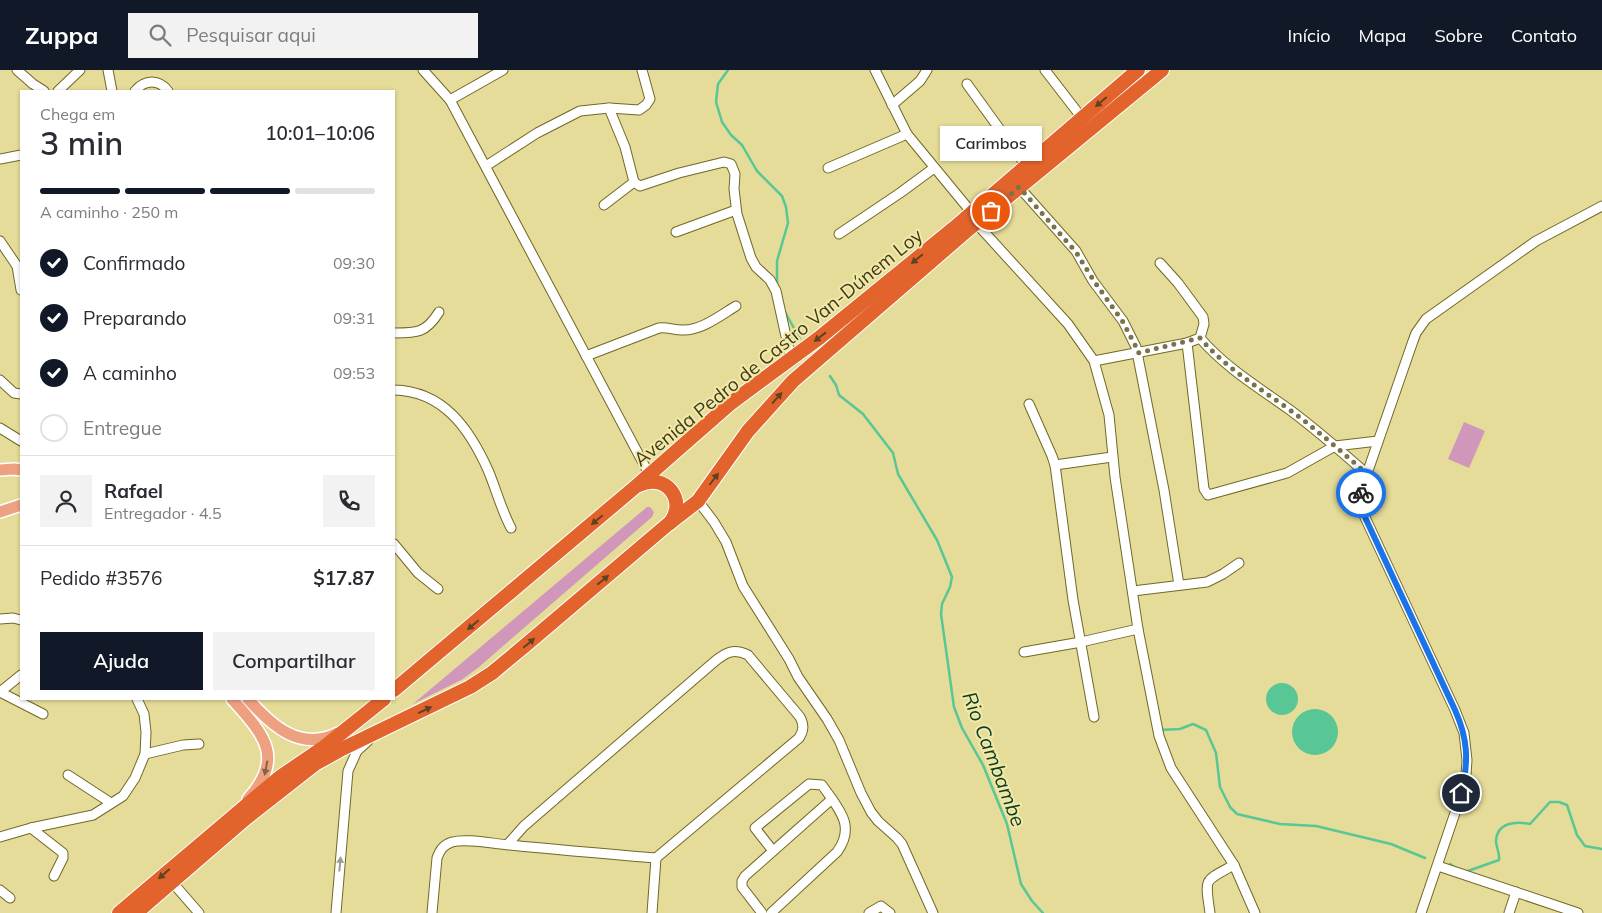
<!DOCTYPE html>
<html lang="pt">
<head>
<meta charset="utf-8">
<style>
  :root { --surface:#fff; --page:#f2f2f3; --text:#2b2b33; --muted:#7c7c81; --line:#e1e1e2; --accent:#111827 }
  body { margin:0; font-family:Mulish,sans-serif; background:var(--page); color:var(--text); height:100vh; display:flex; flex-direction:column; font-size:19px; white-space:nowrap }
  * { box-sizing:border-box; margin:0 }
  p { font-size:16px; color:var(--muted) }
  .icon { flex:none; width:28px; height:28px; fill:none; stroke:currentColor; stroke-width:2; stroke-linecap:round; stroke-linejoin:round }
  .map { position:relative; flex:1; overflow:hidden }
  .details { position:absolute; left:20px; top:20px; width:375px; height:610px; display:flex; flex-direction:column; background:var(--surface); border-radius:0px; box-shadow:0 1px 4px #0004 }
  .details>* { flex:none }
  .pin { position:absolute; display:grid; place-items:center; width:42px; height:42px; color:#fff; margin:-21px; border:2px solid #fff; border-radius:50%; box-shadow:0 1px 5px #0007 }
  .courier { position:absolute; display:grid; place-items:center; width:50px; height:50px; margin:-25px; border:4px solid #1a73e8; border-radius:50%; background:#fff; color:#222; box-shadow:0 1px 6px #0007 }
  .bubble { position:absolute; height:35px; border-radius:0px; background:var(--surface); box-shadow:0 1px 4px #0004; font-size:16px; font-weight:600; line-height:35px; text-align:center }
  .overview em { font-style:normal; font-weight:600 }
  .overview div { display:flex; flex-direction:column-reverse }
  .overview { display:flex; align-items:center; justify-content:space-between; height:85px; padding:0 20px }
  h1 { font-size:32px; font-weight:600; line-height:38px }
  .bar { display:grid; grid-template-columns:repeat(4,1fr); gap:8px 5px; align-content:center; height:60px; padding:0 20px }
  .bar i { height:6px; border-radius:4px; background:var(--line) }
  .bar .current { background:var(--accent) }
  .bar p { grid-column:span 4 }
  .line { display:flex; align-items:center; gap:12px; padding:0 20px; border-top:1px solid var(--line) }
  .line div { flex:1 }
  .round { display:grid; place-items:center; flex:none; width:52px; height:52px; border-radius:0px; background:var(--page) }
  ol { padding:0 20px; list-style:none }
  li { display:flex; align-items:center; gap:15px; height:55px }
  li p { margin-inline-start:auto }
  li .icon { padding:5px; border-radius:50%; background:var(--accent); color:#fff; stroke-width:4 }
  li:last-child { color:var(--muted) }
  li i { width:28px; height:28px; border:2px solid var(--line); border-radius:50% }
  .button { display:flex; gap:10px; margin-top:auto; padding:10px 20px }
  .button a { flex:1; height:58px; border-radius:0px; background:var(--accent); color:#fff; font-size:20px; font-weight:600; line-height:58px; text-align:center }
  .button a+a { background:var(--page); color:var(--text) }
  header { display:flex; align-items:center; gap:30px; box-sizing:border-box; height:70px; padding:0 25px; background:var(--accent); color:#fff }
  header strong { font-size:24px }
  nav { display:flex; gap:28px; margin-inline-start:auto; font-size:18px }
  .search { width:350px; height:45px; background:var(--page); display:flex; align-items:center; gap:12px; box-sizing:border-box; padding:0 18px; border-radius:0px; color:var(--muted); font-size:19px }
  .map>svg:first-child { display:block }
</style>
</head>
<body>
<header>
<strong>Zuppa</strong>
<div class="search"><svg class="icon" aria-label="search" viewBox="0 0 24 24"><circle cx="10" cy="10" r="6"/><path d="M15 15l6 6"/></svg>Pesquisar aqui</div>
<nav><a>Início</a><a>Mapa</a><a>Sobre</a><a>Contato</a></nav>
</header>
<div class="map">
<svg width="1602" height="843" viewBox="0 0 1602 843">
  <rect width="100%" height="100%" fill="#e5dc99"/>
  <g fill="#d097ba">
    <path d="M1464,352L1485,361L1469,398L1448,389Z"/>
    <path d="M647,437H650L654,442L652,447L479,597L463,609L413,634Z"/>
  </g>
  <g fill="#58c795">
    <circle cx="1282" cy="629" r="16"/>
    <circle cx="1315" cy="662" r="23"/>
  </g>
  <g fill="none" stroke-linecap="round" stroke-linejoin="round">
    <g stroke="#58c795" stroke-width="2.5">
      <path d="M728,0L718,14L716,32L722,52L731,65L742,75L757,101L782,126L786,137L788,153L777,191V215"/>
      <path d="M785,242L800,269"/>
      <path d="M830,306L836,315L839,325L863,344L893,383L898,404L937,470L952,507L950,517L942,534L941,544L954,637L962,658L983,695L1007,754L1021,814L1032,831L1043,843"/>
      <path d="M1159,660L1180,659L1193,654L1206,660L1216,683L1220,717L1230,737L1237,744L1280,754L1316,756L1391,774L1425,788"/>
      <path d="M1450,794L1457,799"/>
      <path d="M1465,802L1499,790C1500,783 1496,777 1496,771C1497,752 1516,751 1530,754L1550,732H1559L1567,735L1577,765L1585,776L1602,779"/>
    </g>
    <g stroke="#716827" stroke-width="11">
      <g id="minor">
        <path d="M17,0L33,14L44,21"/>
        <path d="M108,0L112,21"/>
        <path d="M423,0L450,30L649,404"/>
        <path d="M875,0L907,64L972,143"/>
        <path d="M1045,0L1082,48"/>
        <path d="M967,14L1027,97"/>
        <path d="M58,21L80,0"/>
        <path d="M135,21C145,9 159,9 168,21"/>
        <path d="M450,30L503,0"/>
        <path d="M892,35L920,11L927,0"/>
        <path d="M609,38L625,77L634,112L640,116L679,103L724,92L731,94L735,104L734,119L737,144L751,188L756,197L770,210L776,221L791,289"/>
        <path d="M0,89L21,85"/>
        <path d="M486,96L537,63L580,41L609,38L639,40L646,35L650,29L642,0"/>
        <path d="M828,98L907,64"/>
        <path d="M1019,117L1076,181L1093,211L1123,251L1136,277L1164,420L1179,515"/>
        <path d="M604,135L634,112"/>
        <path d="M976,153L1068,254L1094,291L1109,345L1115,407L1138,559L1159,666L1171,698L1234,795L1255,843"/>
        <path d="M676,162L736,140"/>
        <path d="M839,164L900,123L934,98"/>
        <path d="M0,171L21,202"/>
        <path d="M1160,193L1178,213L1203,247L1204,254L1200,268"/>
        <path d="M17,196L21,220"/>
        <path d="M394,263C417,263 426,263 439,242"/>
        <path d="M1200,268C1226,298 1258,317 1290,340C1317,360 1342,382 1367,404"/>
        <path d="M1187,273L1204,419L1208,425L1287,403L1335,376L1378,371"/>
        <path d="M586,286L659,258C667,257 674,260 682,260C701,261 721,245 736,236"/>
        <path d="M1094,291L1187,273L1200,268"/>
        <path d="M0,310L14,323L21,324"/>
        <path d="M394,320C443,321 469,358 488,400C496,419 501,439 511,458"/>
        <path d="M1029,334L1052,386L1055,395L1073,530L1094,647"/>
        <path d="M0,358L21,371"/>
        <path d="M1055,395L1112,387"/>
        <path d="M698,431L714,452L726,472L743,516L789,589L798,607L827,649L839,670L861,723L871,742L878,751L897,768L902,774L933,843"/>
        <path d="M394,474L418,503L438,519"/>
        <path d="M1133,521L1207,512L1223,504L1239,493"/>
        <path d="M0,549L13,548L21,550"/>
        <path d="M1024,582L1081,572L1138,559"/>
        <path d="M0,622L43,644"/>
        <path d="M0,622L21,605"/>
        <path d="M145,684L183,675L199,674"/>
        <path d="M68,705L111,733"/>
        <path d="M31,758L63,783V788L54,806"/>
        <path d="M0,767L31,758L93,745L123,726L135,708L145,684L146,662L144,644L137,629"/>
        <path d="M1438,796L1578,843"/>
        <path d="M172,812L199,843"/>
        <path d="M0,820L10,828"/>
        <path d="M336,843L348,701L357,681L368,671"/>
        <path d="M432,843L437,788C440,780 443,775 452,772C468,768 493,774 510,775C559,780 607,784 656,788L799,668C804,660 804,655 800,647L748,585C734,578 726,582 714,592L524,756L507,775"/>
        <path d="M652,843L656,788"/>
        <path d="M762,843L742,817V811L745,806L832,729"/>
        <path d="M771,843L837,782C857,755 837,737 822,715L809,714L755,758L773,781"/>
        <path d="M869,843L881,836L890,843"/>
        <path d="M1210,843C1205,807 1203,812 1234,795"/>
        <path d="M1421,843L1456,740L1466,706L1467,690L1464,663L1455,640L1363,443L1361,434L1362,418L1413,271L1416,263L1426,249L1536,171L1602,136"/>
        <path d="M1509,843L1516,822"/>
      </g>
    </g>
    <g stroke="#fff" stroke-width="14">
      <g id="major">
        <path d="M0,400L14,399L21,400"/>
        <path d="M0,442L21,435"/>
        <path d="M232,629C263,664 286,687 248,729"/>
        <path d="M248,629C272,656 300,682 338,663"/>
      </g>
    </g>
    <g stroke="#fff" stroke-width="16">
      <g id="highway">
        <path d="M639,415C665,402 688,430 670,453"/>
        <path d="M394,620L634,418L731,333L819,268L954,158L1138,0"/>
        <path d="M119,843L280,707L324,677L384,629"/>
        <path d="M136,843L245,749L315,694L342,679L470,617L492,603L528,573L667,455L698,431L748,361L793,311L970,158L1162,0"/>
      </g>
    </g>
    <use href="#minor" stroke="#fff" stroke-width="9"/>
    <use href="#major" stroke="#eea180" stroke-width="11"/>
    <use href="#highway" stroke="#e3632c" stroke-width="14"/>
  </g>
  <defs><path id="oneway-solid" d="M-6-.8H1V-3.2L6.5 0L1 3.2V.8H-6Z" transform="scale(1.25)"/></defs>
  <g fill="#5e4222">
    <use href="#oneway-solid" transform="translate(1101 32) rotate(139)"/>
    <use href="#oneway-solid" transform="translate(917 189) rotate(141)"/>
    <use href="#oneway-solid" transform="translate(820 267) rotate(142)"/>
    <use href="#oneway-solid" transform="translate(777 328) rotate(-48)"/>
    <use href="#oneway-solid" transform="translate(714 409) rotate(-53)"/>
    <use href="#oneway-solid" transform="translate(597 450) rotate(140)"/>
    <use href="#oneway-solid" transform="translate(603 510) rotate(-40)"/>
    <use href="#oneway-solid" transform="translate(473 555) rotate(140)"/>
    <use href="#oneway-solid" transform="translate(529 573) rotate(-40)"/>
    <use href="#oneway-solid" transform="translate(425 640) rotate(-25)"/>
    <use href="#oneway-solid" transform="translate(164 804) rotate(139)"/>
  </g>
  <use fill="#846346" href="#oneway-solid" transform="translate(266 698) rotate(101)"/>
  <use fill="#9e9c8f" href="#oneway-solid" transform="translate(340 794) rotate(-85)"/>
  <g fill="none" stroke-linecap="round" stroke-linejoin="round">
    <path stroke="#78734a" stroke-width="5" stroke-dasharray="0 9" d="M991,141L1019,117L1076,182L1094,211L1123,252L1136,277L1138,283L1200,268C1226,298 1258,317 1290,340C1317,360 1342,382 1367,404L1361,423"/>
    <path stroke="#1a73e8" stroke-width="6" d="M1361,423L1363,443L1455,640C1468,669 1469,692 1461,723"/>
  </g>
  <g text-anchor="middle" stroke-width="4" stroke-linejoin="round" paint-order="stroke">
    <g font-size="19" fill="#3d3a1f" stroke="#f2e9a6">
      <text transform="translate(778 277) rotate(-39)" y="7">Avenida Pedro de Castro Van-Dúnem Loy</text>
    </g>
    <g font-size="20" font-style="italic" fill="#0a3b27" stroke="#f2e9a6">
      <text transform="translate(994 689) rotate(69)" y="7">Rio Cambambe</text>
    </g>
  </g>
</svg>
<div class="pin" style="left:991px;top:141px;background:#ea580c"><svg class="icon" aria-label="bag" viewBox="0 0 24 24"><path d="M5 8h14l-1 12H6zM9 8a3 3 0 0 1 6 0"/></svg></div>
<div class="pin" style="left:1461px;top:723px;background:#1f2937"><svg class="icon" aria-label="home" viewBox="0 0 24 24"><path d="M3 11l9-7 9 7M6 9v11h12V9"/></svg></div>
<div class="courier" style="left:1361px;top:423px"><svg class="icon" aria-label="bike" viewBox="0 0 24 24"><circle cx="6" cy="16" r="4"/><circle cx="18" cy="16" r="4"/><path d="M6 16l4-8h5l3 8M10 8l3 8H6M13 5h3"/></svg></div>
<div class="bubble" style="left:940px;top:56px;width:102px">Carimbos</div>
<section class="details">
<div class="overview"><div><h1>3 min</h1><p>Chega em</p></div><em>10:01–10:06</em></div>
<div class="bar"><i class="current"></i><i class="current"></i><i class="current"></i><i></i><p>A caminho · 250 m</p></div>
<ol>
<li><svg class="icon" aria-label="check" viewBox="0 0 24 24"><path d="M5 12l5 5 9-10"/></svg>Confirmado<p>09:30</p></li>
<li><svg class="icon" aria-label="check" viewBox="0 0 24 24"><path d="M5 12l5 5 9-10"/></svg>Preparando<p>09:31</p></li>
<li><svg class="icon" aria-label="check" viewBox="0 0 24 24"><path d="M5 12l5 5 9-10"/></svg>A caminho<p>09:53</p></li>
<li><i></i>Entregue</li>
</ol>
<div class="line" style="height:90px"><a class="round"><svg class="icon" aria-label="person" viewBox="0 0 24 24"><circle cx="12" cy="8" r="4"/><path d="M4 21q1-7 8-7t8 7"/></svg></a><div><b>Rafael</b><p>Entregador · 4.5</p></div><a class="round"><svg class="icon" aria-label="phone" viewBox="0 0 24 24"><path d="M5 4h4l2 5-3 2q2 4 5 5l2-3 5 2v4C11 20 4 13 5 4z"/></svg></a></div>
<div class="line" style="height:65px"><div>Pedido #3576</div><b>$17.87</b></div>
<div class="button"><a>Ajuda</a><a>Compartilhar</a></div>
</section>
</div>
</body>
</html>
